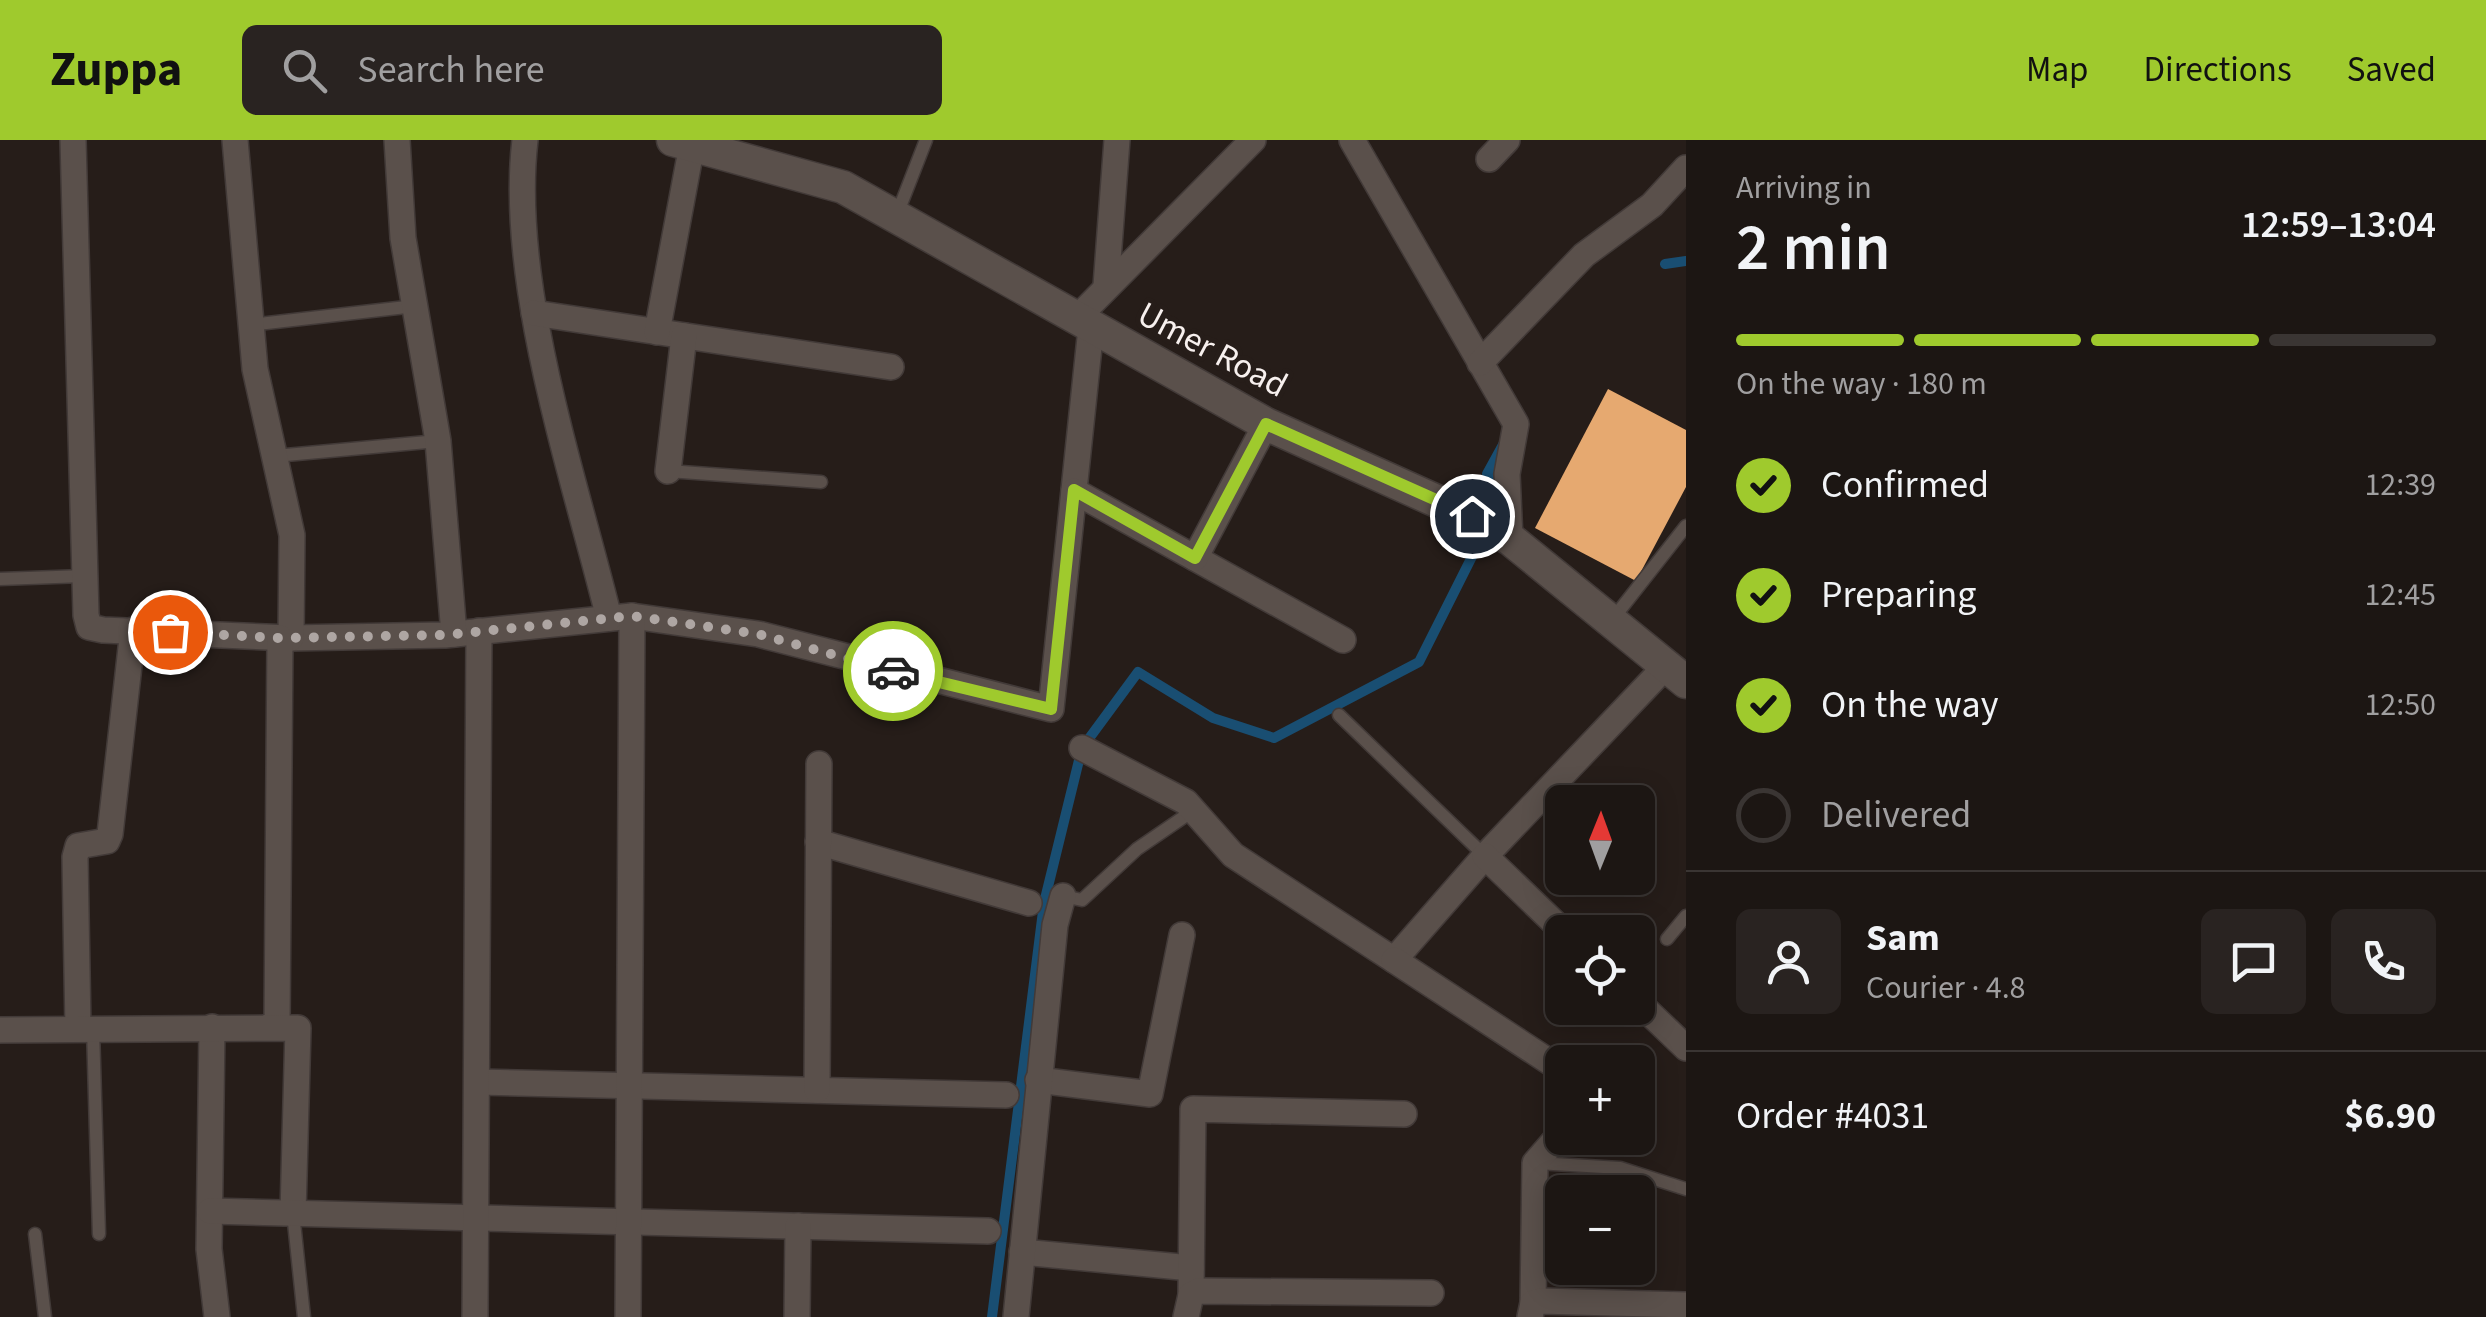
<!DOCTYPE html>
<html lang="en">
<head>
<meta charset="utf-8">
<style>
  :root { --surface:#1c1613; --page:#292321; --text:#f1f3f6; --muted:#a09fa0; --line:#3a3533; --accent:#9fca2d }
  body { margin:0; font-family:"Source Sans 3",sans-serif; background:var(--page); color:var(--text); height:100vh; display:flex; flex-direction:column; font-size:38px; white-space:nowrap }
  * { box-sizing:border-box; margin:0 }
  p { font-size:32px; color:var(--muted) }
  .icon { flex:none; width:55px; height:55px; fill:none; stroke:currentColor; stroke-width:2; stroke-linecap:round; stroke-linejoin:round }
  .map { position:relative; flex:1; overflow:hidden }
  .drawer { display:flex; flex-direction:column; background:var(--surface); width:800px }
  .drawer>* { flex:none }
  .needle { width:65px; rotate:1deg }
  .tools { position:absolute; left:1545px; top:645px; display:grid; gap:20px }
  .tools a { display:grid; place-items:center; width:110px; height:110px; border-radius:15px; background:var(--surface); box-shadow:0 5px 25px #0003,0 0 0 2px var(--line); font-size:50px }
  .pin { position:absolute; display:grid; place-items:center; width:85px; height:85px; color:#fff; margin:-42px; border:5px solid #fff; border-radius:50%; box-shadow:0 2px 10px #0007 }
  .courier { position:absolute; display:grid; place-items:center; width:100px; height:100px; margin:-50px; border:8px solid #9fca2d; border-radius:50%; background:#fff; color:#222; box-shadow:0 2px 12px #0007 }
  .head em { font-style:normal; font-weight:600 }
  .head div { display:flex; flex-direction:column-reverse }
  .head { display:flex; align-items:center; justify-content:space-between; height:170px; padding:0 50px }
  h1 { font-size:65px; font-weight:600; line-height:75px }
  .bar { display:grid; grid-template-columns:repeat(4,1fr); gap:15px 10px; align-content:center; height:120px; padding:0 50px }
  .bar i { height:12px; border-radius:8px; background:var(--line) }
  .bar .active { background:var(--accent) }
  .bar p { grid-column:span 4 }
  .line { display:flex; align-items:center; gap:25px; padding:0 50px; border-top:2px solid var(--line) }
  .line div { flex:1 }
  .round { display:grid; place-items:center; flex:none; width:105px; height:105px; border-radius:15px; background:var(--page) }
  ol { padding:0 50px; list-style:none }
  li { display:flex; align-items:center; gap:30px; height:110px }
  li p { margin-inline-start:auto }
  li .icon { padding:10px; border-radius:50%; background:var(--accent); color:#111; stroke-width:4 }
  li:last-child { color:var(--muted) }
  li i { width:55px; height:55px; border:5px solid var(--line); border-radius:50% }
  header { display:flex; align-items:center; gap:60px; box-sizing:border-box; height:140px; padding:0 50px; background:var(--accent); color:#111 }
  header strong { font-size:48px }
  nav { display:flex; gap:55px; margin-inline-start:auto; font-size:35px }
  .search { width:700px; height:90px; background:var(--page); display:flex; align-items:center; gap:25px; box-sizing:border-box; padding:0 35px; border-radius:15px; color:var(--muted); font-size:38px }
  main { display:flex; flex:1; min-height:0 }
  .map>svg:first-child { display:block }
</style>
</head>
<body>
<header>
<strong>Zuppa</strong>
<div class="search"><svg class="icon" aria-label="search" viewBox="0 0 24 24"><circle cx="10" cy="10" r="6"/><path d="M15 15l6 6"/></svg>Search here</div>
<nav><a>Map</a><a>Directions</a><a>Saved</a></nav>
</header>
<main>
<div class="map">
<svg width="1686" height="1177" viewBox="0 0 1686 1177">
  <rect width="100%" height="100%" fill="#261d19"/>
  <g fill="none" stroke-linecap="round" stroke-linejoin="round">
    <g stroke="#194e72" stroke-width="10">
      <path d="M1665,124L1686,121"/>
      <path d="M992,1177L1044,763L1082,608L1138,532L1213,578L1274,598L1419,522L1501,359L1487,334L1504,303"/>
    </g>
  </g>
  <path fill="#e6a970" d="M1608,249L1686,290V347L1636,441L1535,388Z"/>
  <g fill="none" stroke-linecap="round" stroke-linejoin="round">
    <g stroke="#423a38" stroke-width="15">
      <g id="service">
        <path d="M896,77L926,0"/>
        <path d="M249,185L415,166"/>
        <path d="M275,316L438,301"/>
        <path d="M668,331L821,342"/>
        <path d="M0,439L84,436"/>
        <path d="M1612,480L1686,386"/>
        <path d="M1339,575L1485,716"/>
        <path d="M1063,756L1082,760L1137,709L1194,670"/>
        <path d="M1667,799L1686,776"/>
        <path d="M93,889L99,1094"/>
        <path d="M1537,1023L1620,1028L1686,1049"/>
        <path d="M293,1073L304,1177"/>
        <path d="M35,1094L45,1177"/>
      </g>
    </g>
    <g stroke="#423a38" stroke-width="28">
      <g id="minor">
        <path d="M73,0L86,475L89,487L103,490L291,498L445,495L632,476L758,494L1051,569L1091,188"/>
        <path d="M235,0L255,229L292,395L291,498"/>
        <path d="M397,0L403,98L438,301L454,494"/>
        <path d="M525,0C508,145 574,336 609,478"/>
        <path d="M1352,0L1516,284L1507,334L1510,399"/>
        <path d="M1489,19L1507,0"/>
        <path d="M1106,146L1117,0"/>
        <path d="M534,173L891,227"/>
        <path d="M1075,180L1253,0"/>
        <path d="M657,192L692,5"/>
        <path d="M1480,223L1584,115L1652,65L1686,28"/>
        <path d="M668,331L684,196"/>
        <path d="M1074,351L1343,500"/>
        <path d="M1195,418L1266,284"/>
        <path d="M1082,608L1186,662L1233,715L1394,820L1485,716L1666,526"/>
        <path d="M818,702L1029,763"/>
        <path d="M1485,716L1564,792"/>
        <path d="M1394,820L1562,930"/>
        <path d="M1638,862L1686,908"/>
        <path d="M270,886H277L280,498"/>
        <path d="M212,887L209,1109L217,1177"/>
        <path d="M78,889L75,717L78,706L107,701L110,694L133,490"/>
        <path d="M0,890L298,888L293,1073"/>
        <path d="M1038,940L1150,954L1182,795"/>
        <path d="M478,942L1006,955"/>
        <path d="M817,950L819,624"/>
        <path d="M210,1071L988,1091"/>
        <path d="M1022,1112L1191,1128"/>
        <path d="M1191,1155L1193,969L1404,974"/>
        <path d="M1533,1163L1535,1023L1562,992"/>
        <path d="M475,1177L479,491"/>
        <path d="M628,1177L632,476"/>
        <path d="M797,1177L798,1086"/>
        <path d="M1016,1177L1055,785L1063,756"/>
        <path d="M1186,1177L1191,1155L1199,1151L1431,1153"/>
        <path d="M1530,1177L1533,1163L1540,1161L1686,1165"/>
      </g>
    </g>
    <g stroke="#423a38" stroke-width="35">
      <path id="tertiary" d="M673,0L843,47L1266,284L1472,377L1510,399L1686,542"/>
    </g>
    <use href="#service" stroke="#5a504b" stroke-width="12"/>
    <use href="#minor" stroke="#5a504b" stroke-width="25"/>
    <use href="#tertiary" stroke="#5a504b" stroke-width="32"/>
  </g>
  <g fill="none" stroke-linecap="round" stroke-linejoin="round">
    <path stroke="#aea6a3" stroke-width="10" stroke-dasharray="0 18" d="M170,492L280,498L445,495L632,476L758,494L893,531"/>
    <path stroke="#9fca2d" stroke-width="12" d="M893,531L1051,569L1074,350L1195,418L1266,284L1472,376"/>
  </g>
  <g text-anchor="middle" stroke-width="10" stroke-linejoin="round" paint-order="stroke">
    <g font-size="35" fill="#f7f0ee" stroke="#261d19">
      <text transform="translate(1213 209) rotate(28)" y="12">Umer Road</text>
    </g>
  </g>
</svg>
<div class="tools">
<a><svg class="needle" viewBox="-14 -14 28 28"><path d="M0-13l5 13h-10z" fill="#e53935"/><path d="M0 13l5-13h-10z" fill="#a09fa0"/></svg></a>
<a><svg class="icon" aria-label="locate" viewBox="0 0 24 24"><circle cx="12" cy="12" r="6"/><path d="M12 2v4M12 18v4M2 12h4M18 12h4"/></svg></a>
<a>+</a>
<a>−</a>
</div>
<div class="pin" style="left:170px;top:492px;background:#ea580c"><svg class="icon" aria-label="bag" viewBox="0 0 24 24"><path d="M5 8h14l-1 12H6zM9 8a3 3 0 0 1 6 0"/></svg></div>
<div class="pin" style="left:1472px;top:376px;background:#1f2937"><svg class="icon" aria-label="home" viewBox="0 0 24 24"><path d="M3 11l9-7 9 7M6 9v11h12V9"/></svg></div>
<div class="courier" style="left:893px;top:531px"><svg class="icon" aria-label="car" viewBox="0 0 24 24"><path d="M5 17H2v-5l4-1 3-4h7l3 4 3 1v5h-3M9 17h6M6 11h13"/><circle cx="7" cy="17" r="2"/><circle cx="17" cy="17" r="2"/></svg></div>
</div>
<section class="drawer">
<div class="head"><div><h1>2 min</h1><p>Arriving in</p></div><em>12:59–13:04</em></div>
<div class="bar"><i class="active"></i><i class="active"></i><i class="active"></i><i></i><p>On the way · 180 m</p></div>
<ol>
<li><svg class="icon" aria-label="check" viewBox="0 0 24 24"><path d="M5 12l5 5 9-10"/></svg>Confirmed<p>12:39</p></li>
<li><svg class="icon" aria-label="check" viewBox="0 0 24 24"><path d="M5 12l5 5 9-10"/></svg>Preparing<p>12:45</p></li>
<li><svg class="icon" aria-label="check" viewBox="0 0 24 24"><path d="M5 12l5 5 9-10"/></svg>On the way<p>12:50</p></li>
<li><i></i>Delivered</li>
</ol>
<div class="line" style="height:180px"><a class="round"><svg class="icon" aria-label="person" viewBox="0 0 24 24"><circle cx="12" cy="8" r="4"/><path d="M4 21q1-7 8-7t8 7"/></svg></a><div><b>Sam</b><p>Courier · 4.8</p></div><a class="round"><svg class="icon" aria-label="chat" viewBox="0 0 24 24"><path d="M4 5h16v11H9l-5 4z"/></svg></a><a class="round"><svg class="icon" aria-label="phone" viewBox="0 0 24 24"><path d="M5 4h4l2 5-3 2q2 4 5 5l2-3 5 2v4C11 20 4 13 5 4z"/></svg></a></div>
<div class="line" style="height:130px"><div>Order #4031</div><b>$6.90</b></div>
</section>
</main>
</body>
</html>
